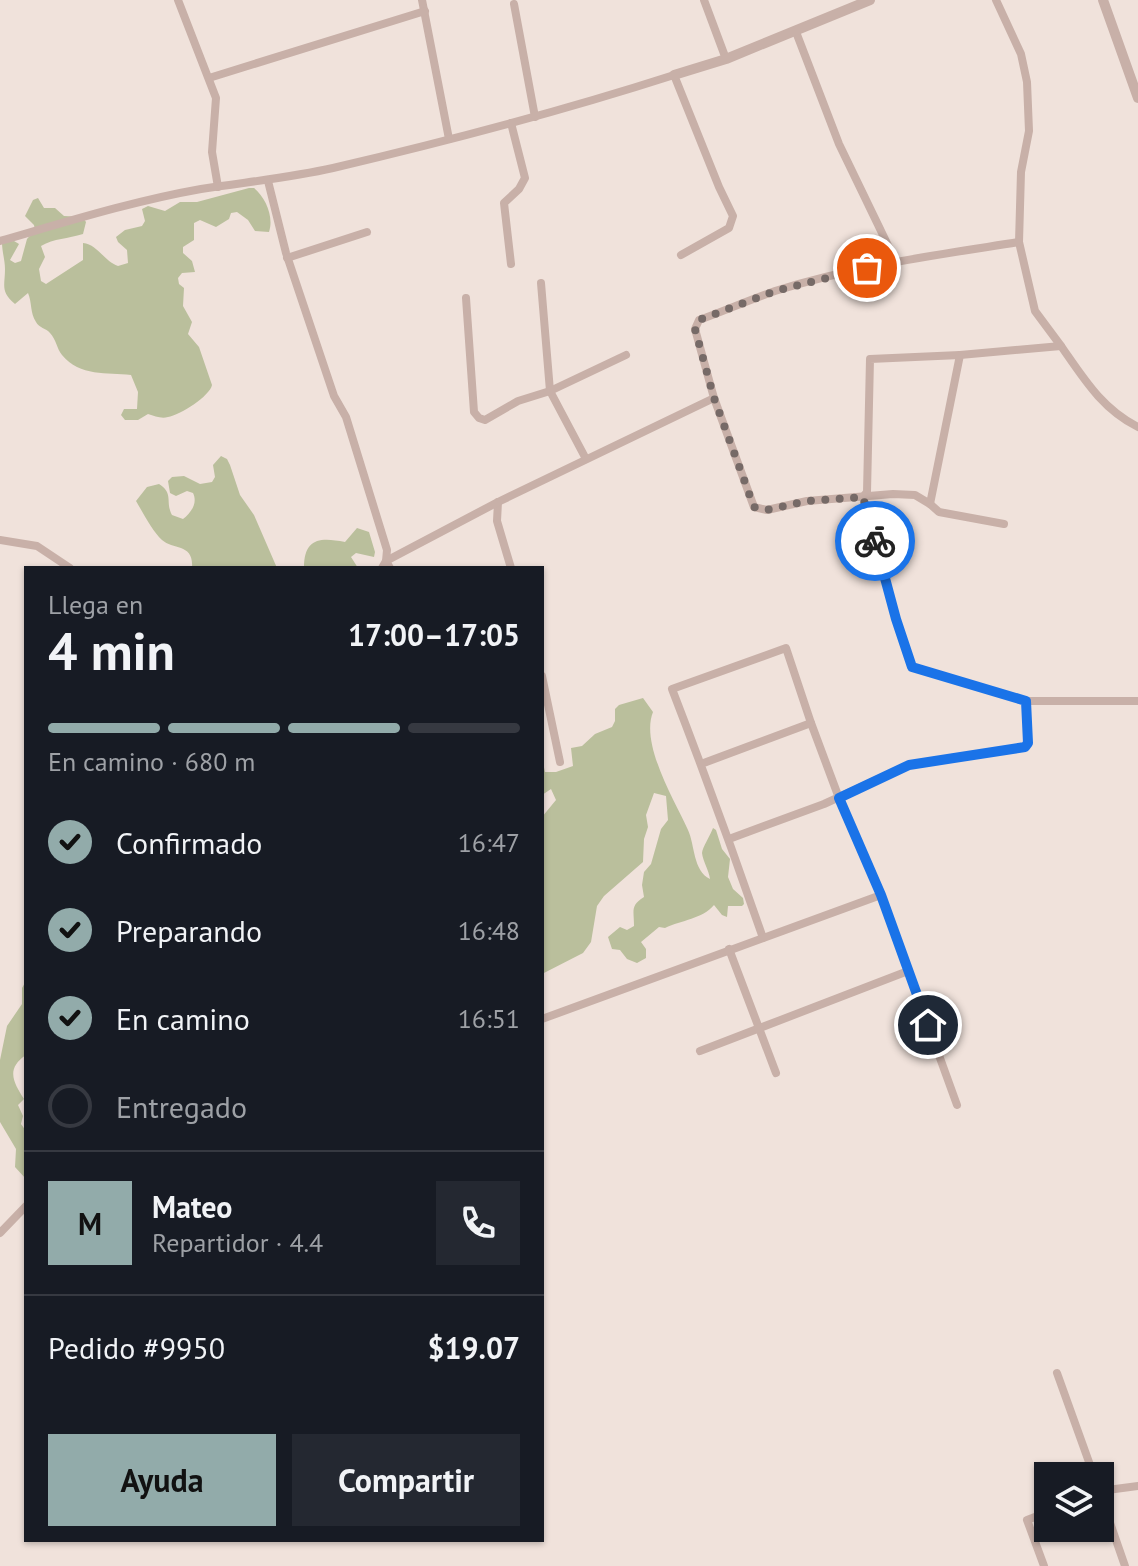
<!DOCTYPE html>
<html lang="es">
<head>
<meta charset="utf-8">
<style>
  :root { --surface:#171b24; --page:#242831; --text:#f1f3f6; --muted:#9ea1a6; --line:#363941; --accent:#92abaa }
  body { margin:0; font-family:"PT Sans",sans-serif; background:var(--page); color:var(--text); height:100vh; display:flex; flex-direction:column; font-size:30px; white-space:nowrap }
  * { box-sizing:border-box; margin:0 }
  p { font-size:26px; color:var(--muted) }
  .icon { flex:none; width:44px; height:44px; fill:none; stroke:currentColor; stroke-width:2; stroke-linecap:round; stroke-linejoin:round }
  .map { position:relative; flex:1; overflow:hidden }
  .details { position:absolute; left:24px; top:566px; width:520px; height:976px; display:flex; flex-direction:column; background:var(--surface); border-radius:0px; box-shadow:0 2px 6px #0004 }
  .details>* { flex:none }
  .tools { position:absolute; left:1034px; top:1462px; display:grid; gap:16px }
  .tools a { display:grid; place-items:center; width:80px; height:80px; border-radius:0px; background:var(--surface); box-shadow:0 2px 6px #0004; font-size:40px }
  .pin { position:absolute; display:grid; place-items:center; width:68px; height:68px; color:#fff; margin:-34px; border:4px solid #fff; border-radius:50%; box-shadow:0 2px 8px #0007 }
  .courier { position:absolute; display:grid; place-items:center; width:80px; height:80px; margin:-40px; border:6px solid #1a73e8; border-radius:50%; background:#fff; color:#222; box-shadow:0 2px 10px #0007 }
  .headline em { font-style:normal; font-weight:700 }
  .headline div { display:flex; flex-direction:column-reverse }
  .headline { display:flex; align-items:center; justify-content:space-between; height:136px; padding:0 24px }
  h1 { font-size:52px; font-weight:700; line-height:60px }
  .bar { display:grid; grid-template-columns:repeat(4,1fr); gap:12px 8px; align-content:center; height:96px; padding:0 24px }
  .bar i { height:10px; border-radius:6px; background:var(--line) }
  .bar .active { background:var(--accent) }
  .bar p { grid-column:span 4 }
  .line { display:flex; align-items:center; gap:20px; padding:0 24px; border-top:2px solid var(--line) }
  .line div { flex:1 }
  .round { display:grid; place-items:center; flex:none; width:84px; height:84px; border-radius:0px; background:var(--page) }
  ol { padding:0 24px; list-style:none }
  li { display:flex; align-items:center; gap:24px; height:88px }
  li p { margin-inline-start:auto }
  li .icon { padding:8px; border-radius:50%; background:var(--accent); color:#111; stroke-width:4 }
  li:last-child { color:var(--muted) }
  li i { width:44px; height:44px; border:4px solid var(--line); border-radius:50% }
  .button { display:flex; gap:16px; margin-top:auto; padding:16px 24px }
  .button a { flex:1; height:92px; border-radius:0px; background:var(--accent); color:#111; font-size:32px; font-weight:700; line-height:92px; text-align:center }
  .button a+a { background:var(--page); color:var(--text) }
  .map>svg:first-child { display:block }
</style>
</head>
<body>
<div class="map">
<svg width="1138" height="1566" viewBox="0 0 1138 1566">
  <rect width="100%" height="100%" fill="#f0e2db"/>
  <g fill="#babf9c">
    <path d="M249,188H254C266,198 274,217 269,232L255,231L248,220L237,212L231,213L229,219L216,227L200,220L194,223V240L183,247V253L192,261L195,272L182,273L178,278L179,284L184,288L183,306L192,322L188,334L199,347L212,385C210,396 180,415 168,417C161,419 155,416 148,414L138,420H125L121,415L124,409H137L138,392L131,375C107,372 80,377 62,355C57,349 56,339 50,333C46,328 39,328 36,322C30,313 32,302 28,293L15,304C0,291 5,286 5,269C5,260 2,252 2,242L14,241L19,244L10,260L15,263L21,261L27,239L35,230L34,225L25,216L33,200L38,198L44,208H55L64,216L82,217L86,222L83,234C68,239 54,238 41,246L45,257L39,269L41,281L46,284L83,260V243C97,244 104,261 118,266L128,263L127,250L118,242L116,237L125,230L142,226L145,221L142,209L148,206L165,211L180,202H197Z"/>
    <path d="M221,456L227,459L230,465L240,495L254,515L277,568H192C194,543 173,550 162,540C153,532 142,511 136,501L147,487L159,484C174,493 165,502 172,515L183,519C191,513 198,503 193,493L187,491L176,496L170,493L168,481L172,477L184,476L200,484L212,482L215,477L213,465Z"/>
    <path d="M357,528L369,532L375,552L374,557L356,553L351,557L358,568H304C304,538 320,537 345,542Z"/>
    <path d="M643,698L653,712C640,744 675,801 688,830C695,845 693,871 710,879C709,870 703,862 702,853C702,848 711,834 713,828L716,830L722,849L730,859L728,877L733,889L743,898L744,904L742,906H728L727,917L722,915L714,905C702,919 682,920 665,928L659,927L641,942L646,949V958L637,963L627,959L620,950L612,949L608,937L620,927L627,930L634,926C634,910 630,906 644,897L642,885L644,872L651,864L661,829L668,820L666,796L654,793L646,815L648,827L644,839L643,862L604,896L597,906L591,942L583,953L542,974V817L556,800L551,789L542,795V758L545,772H556L573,766L571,748L582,746L595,734L612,727L615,721V709L619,705Z"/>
    <path d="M26,981V1055C5,1069 14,1083 24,1099L18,1105L23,1116L21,1124L26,1131V1179L15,1167L16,1149L0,1122V1060L7,1026L22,1004V988Z"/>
  </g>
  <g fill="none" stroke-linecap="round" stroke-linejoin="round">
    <g stroke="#c8b0a8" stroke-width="8">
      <path d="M178,0L216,98L212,152L218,187"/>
      <path d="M422,0L449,139"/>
      <path d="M704,0L726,59"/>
      <path d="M514,4L535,117"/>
      <path d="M796,32L839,144L896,262"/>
      <path d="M209,78L425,11"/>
      <path d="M511,123L525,178L519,189L504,203L511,264"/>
      <path d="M268,181L286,253L334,396L346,417L387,550L386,561L390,568"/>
      <path d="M0,241C66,222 133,201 201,189C245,182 289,178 333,168C448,141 562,111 674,75L719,187L733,216L729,228L681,255"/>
      <path d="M287,258L367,232"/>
      <path d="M541,283L550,391L586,459"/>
      <path d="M466,298L474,412L479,418L485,420L518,401L550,391L626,355"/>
      <path d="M1061,346C1084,379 1102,409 1138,427"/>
      <path d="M960,355L870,359L867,492L863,497L896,619L912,667L1026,701H1138"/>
      <path d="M714,398L754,507L767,510L807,501L893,494L915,495L930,504L960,355L1061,346L1035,311L1019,242"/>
      <path d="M498,502L497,521L511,568"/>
      <path d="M930,504L939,512L1004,524"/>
      <path d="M0,540L37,546L70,568"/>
      <path d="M382,568L386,561L498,502L714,398L695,329L699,320C724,311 749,300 775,291C854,266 937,255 1019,242L1021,172L1029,131L1027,82L1021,54L996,0"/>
      <path d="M542,676L560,762"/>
      <path d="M811,723L839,798L881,895L957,1105"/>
      <path d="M701,764L811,723L786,648L672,689C704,772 734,854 763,938"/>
      <path d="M729,839L824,804L909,765L1025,747L1028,743L1026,701"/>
      <path d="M729,949L776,1073"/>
      <path d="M542,1019L881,895"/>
      <path d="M700,1051L908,971"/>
      <path d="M0,1233L26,1206"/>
      <path d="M1057,1373L1094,1476"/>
      <path d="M1100,1491L1138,1486"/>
      <path d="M1100,1494L1125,1566"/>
      <path d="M1044,1566L1027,1520L1048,1512"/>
    </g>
    <g stroke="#c8b0a8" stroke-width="10">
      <path d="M1103,0L1138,98"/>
      <path d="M674,75L726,59L870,0"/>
    </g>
  </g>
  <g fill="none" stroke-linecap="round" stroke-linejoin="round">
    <path stroke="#766a67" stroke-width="8" stroke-dasharray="0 14.4" d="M867,268L775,291L699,320L695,329L714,398L754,507L767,510L807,501L863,497L875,541"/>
    <path stroke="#1a73e8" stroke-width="10" d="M875,541L896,619L912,667L1026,701L1028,743L1025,747L909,765L839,798L881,895L928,1025"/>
  </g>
</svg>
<div class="tools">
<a><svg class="icon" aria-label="layers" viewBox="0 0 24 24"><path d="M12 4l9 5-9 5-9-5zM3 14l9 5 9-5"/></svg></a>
</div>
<div class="pin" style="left:867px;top:268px;background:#ea580c"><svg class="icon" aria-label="bag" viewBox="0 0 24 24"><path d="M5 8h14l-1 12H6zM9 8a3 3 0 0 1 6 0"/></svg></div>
<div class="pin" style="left:928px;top:1025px;background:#1f2937"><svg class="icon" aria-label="home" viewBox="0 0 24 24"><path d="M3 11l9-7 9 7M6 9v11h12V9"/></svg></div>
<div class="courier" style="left:875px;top:541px"><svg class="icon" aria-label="bike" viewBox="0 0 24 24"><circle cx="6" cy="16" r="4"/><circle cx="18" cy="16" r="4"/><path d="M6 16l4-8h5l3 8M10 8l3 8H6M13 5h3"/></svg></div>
<section class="details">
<div class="headline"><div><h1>4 min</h1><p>Llega en</p></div><em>17:00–17:05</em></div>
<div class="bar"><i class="active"></i><i class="active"></i><i class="active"></i><i></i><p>En camino · 680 m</p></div>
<ol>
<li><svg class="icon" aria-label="check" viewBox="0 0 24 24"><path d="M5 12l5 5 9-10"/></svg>Confirmado<p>16:47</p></li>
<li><svg class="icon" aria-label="check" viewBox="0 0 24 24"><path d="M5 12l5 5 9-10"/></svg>Preparando<p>16:48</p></li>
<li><svg class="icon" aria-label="check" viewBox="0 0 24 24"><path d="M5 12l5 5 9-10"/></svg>En camino<p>16:51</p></li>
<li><i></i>Entregado</li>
</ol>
<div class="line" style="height:144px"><b class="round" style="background:var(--accent);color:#111">M</b><div><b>Mateo</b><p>Repartidor · 4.4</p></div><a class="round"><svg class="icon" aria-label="phone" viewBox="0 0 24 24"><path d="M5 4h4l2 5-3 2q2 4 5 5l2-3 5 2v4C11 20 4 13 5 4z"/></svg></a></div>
<div class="line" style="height:104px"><div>Pedido #9950</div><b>$19.07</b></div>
<div class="button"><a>Ayuda</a><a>Compartir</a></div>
</section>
</div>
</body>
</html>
